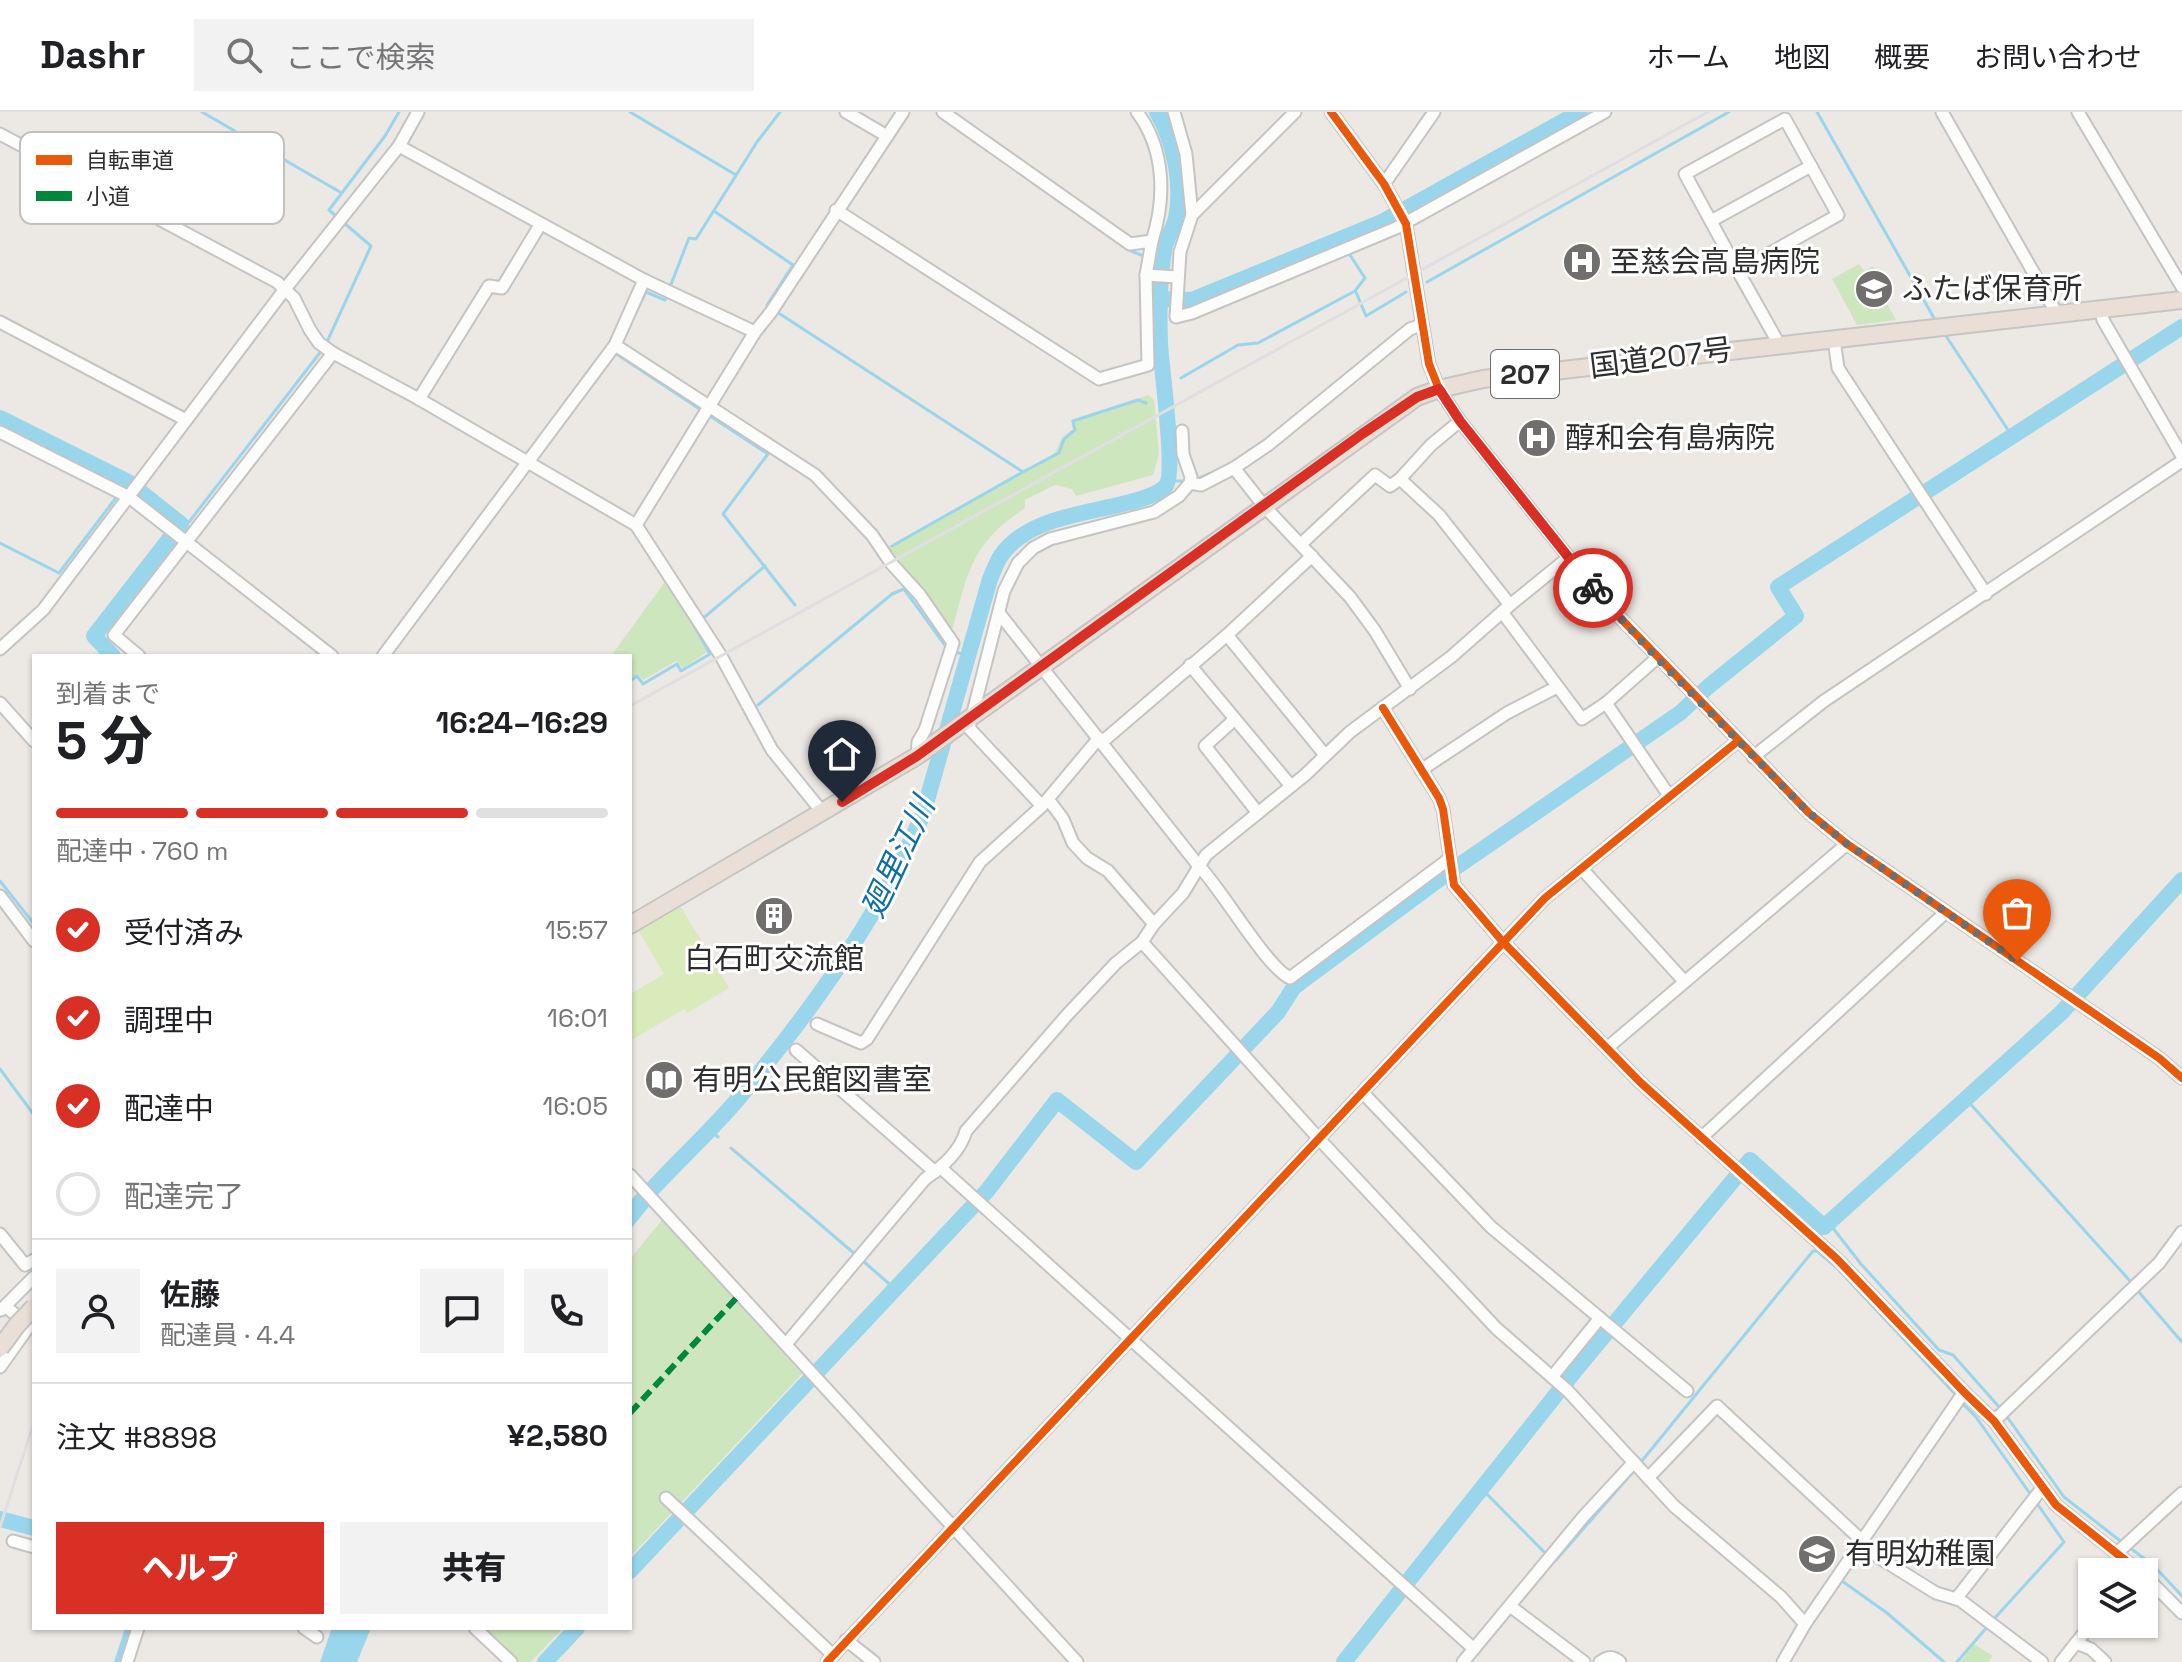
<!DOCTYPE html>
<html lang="ja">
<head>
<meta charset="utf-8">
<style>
  :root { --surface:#fff; --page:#f2f2f2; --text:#202124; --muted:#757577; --line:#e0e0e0; --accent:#d93025 }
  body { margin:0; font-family:"Space Grotesk","Noto Sans JP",sans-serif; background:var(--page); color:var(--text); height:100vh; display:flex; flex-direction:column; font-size:30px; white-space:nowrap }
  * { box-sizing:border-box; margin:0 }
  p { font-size:26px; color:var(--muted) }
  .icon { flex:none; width:44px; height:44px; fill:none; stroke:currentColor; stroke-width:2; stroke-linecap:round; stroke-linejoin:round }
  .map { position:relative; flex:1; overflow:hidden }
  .panel { position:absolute; left:32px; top:542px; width:600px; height:976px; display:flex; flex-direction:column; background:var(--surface); border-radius:0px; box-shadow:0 2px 6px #0004 }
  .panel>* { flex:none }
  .controls { position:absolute; left:2078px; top:1446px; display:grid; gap:16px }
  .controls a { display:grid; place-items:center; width:80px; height:80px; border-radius:0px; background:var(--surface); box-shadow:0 2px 6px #0004; font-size:40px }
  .pin { position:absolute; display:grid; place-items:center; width:68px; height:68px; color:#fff; margin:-82px -34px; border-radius:50% 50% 50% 0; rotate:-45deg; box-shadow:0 0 8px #0007 }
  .pin .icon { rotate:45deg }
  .courier { position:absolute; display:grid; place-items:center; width:80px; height:80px; margin:-40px; border:6px solid #d93025; border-radius:50%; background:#fff; color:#222; box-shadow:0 2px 10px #0007 }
  .head em { font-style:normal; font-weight:800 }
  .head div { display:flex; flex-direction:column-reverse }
  .head { display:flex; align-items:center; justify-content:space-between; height:136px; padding:0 24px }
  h1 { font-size:52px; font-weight:800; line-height:60px }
  .bar { display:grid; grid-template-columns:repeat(4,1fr); gap:12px 8px; align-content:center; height:96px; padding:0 24px }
  .bar i { height:10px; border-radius:6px; background:var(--line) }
  .bar .active { background:var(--accent) }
  .bar p { grid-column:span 4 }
  .line { display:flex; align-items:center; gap:20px; padding:0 24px; border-top:2px solid var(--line) }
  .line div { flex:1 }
  .round { display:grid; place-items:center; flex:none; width:84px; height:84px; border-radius:0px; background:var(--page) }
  ol { padding:0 24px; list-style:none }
  li { display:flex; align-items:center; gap:24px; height:88px }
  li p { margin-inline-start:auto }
  li .icon { padding:8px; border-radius:50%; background:var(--accent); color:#fff; stroke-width:4 }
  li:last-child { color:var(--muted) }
  li i { width:44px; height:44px; border:4px solid var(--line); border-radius:50% }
  .action { display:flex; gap:16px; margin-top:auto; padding:16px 24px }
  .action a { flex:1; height:92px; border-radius:0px; background:var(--accent); color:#fff; font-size:32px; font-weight:800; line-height:92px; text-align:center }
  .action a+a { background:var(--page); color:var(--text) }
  header { display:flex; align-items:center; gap:48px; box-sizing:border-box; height:112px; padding:0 40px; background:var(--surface); border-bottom:2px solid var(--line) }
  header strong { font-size:38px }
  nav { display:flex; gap:44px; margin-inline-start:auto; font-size:28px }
  .search { width:560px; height:72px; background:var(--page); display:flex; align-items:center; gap:20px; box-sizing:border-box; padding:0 28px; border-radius:0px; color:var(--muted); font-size:30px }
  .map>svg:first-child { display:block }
</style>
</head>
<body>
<header>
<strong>Dashr</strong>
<div class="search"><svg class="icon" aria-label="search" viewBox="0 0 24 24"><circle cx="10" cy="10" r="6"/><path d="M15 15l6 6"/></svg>ここで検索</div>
<nav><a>ホーム</a><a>地図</a><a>概要</a><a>お問い合わせ</a></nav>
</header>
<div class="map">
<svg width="2182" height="1550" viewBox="0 0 2182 1550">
  <rect width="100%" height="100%" fill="#ece8e4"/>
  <g fill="#cee6be">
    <path d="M1859,152L1864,159L1873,154L1891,187L1886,190L1896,208L1857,213L1832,167Z"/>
    <path d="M1149,283L1154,288L1159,342L1153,363L1076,384L1072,377L1055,373L1025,388V396C969,433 968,462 951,523L891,446L887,435L1055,341L1062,326L1073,317L1071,308Z"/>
    <path d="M667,467L707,540L683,556L676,549L643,568L638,562L630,567V544H611Z"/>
    <path d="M662,1108L802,1262L630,1445V1147Z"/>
    <path d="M482,1516H563L531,1550H518Z"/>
    <path d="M1974,1532L1993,1544L1988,1550H1960Z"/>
  </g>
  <path fill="#d9eabb" d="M681,795L729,876L687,901L684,897L630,929V882L664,862L639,819Z"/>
  <g fill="#99d6ec">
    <path d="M638,1081L650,1093L630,1118V1091Z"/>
    <path d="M125,1516H135L123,1550H114Z"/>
    <path d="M332,1516H371L357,1550H320Z"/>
  </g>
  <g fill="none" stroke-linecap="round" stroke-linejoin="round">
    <g stroke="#99d6ec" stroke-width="3">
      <path d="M202,0L340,80"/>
      <path d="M630,0L736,63"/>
      <path d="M1817,0L1934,206"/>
      <path d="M1002,48L1131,139L1141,143"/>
      <path d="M714,99L793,153L767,193L771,195"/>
      <path d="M337,105L329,98L385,24L399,0"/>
      <path d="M1156,148L1164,147"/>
      <path d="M1427,170L1729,0"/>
      <path d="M670,175L689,126L696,127L757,30L780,0"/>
      <path d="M1356,180L1366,204L1406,180"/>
      <path d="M777,200L1023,360L1059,341L1064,327L1075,318L1073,309L1138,288L1146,291"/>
      <path d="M635,202L646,180L665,188L668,182"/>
      <path d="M1946,224L2012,324"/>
      <path d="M326,232L371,134L343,110"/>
      <path d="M615,241L701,298"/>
      <path d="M1181,266L1238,233L1258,231L1355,179L1365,166L1348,140"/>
      <path d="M707,302L768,342L723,402L795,493"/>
      <path d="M1197,367L1216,359"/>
      <path d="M1169,369H1186"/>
      <path d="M123,377L128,370"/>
      <path d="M181,412L189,410L322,238"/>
      <path d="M0,431L59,461L118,383"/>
      <path d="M892,434L1023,360"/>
      <path d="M954,539L968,545"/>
      <path d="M630,569L637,564L643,572L677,552L681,559L710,542L694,514L765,454"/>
      <path d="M758,593L892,482L904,477L947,536"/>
      <path d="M0,769L34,812"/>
      <path d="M0,957L34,1003"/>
      <path d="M1966,987L2131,1170"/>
      <path d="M710,1018L718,1025"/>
      <path d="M731,1036L856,1143"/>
      <path d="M1829,1111L1861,1152L1939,1238L1953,1243L2000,1296"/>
      <path d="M1822,1122L1824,1115"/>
      <path d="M862,1148L895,1177"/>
      <path d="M2138,1179L2182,1230"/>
      <path d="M1963,1292L1976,1305L2031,1383"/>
      <path d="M2005,1302L2064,1385L2123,1431"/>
      <path d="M1641,1350L1813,1139H1817L1836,1155L1955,1282"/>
      <path d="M1482,1377L1546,1442"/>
      <path d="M2129,1435L2154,1454L2182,1484"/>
      <path d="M1556,1448L1633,1360"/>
      <path d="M1842,1469L1887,1501L1944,1550"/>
      <path d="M1993,1508L2064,1430L2036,1390"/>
      <path d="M1957,1550L1988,1514"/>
    </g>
    <g stroke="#99d6ec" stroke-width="16">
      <path d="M1161,187L1192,188L1382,110L1580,0"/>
      <path d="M0,306L128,370L181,412L94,524L113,544"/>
      <path d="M630,1102C663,1062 704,1027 738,987C811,899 878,807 923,702L990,467C993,460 996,452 1000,445C1026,406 1085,402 1126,391C1139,388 1155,384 1165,375C1177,363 1161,255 1160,231C1159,200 1159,164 1165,134C1168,124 1174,115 1176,106C1183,73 1174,29 1157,0"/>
      <path d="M0,1407L34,1416"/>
      <path d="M630,1459L987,1079L1057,988L1136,1050L1278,900L1294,875L1442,765L1680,601L1709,574L1796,504L1778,475L2182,215"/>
      <path d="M545,1550L577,1516"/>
      <path d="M1344,1550L1574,1260L1750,1048L1824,1115L2062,900L2182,768"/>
    </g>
    <g stroke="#c5c4c5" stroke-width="15">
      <g id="minor">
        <path d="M846,0L887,24"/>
        <path d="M1137,0C1165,37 1166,86 1152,129"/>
        <path d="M1174,0L1186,42L1192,103"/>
        <path d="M1295,0L1192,103L1180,140L1176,205L1192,201L1396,116L1605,0"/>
        <path d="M1331,0L1384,72L1406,112L1429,252L1439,277L1460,309L1602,487L1809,701L1847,732L2159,946L2182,966"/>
        <path d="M1942,0L2056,200"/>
        <path d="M2078,0L2182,175"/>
        <path d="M1785,7L1838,103L1738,159L1685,62Z"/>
        <path d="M0,22L277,170L294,186L310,218L319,231L333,241L419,287L636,413L721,544L772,638L823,701"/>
        <path d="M399,34L644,168L755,220"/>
        <path d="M1384,72L1434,0"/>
        <path d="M836,98L1099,267L1148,253L1146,163L1152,129L1130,132L943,0"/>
        <path d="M1711,109L1811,54"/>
        <path d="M1738,159L1779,232"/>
        <path d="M1146,163L1177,165"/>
        <path d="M2100,196L2103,208L2182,344"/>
        <path d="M0,210L186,308"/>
        <path d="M1834,228L1838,256L1986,482"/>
        <path d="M615,233L815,363L872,423L891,451L920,483L953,531L925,618L918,630L917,644"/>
        <path d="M419,287L489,174L502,176L540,113"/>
        <path d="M1460,309L1431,333L1400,367L1439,403L1510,493"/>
        <path d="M1182,319L1183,342L1191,365L1190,371"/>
        <path d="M0,320L129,385L332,544"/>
        <path d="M1234,356L1264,394L1350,485L1375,519L1410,577"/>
        <path d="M636,413L755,220L771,200L903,0"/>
        <path d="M1301,432L1375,363L1390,374L1400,367"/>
        <path d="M1502,500L1582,607L1606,591L1657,546"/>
        <path d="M999,501L1198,753C1221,776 1267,856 1290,866L1449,747"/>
        <path d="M1227,523L1325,643"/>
        <path d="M0,537L43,498L285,177L399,34L418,0"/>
        <path d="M139,544L114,523L333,241"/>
        <path d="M383,544L615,233L644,168"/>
        <path d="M1190,553L1291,674"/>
        <path d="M0,591L34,629"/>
        <path d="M1606,591L1670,685"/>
        <path d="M1383,596L1439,686L1443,697L1454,773L1503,830L1640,970L1837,1147L1964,1280L1994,1309L2056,1393L2140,1460"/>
        <path d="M1235,607L1205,634L1258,701"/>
        <path d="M1102,630L1227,523L1312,444"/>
        <path d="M1753,645L1824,589L2182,349"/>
        <path d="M1421,658L1507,601L1557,575"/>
        <path d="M1048,687L1063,707L1073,731L1087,746L1108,759L1154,812"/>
        <path d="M1042,694L969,616L1004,479L1018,451L1033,436L1050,427L1154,400L1179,384L1190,371L1201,373L1234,356L1268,333L1410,217L1421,213"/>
        <path d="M1582,757L1683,868"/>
        <path d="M0,784L34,829"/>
        <path d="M1142,830L1320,1028L1496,1216L1568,1279L1674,1394L1781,1485L1805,1512"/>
        <path d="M817,912L861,931L867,927L980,750L1042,694L1099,626"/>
        <path d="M1607,936L1847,732"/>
        <path d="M796,938L935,1060"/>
        <path d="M1363,981L1491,1115L1687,1279"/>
        <path d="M1701,1026L1946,800"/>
        <path d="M941,1056L1474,1537"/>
        <path d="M630,1063L1077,1550"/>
        <path d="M0,1122L25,1153L34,1148"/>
        <path d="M1,1198L34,1165"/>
        <path d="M786,1232L925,1067C942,1055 960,1040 966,1019L1068,902L1116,851L1142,830L1154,812L1183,781L1206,743L1305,663L1350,620L1451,545L1510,493L1568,446"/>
        <path d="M0,1255L27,1217V1212L6,1195"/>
        <path d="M1552,1265L1600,1206"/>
        <path d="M1994,1309L2159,1151L2182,1120"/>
        <path d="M1648,1366L1717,1294L1857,1424L1859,1433L1936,1481L1960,1488L2042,1550"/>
        <path d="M666,1386L833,1543"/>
        <path d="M13,1429L34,1435"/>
        <path d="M2117,1441L2182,1381"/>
        <path d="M2144,1463L2182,1501"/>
        <path d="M1956,1487L2043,1375"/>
        <path d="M1510,1494L1584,1550"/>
        <path d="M304,1516L317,1525"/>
        <path d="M475,1516L511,1550"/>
        <path d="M846,1528L874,1550"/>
        <path d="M2076,1531L2091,1537L2105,1550"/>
        <path d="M127,1550L138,1516"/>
        <path d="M827,1550L1545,786L1738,629"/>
        <path d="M1463,1550L1584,1404L1634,1350"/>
        <path d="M1600,1550C1608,1544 1613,1544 1620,1550"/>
        <path d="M1783,1550L1805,1512L1964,1280"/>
        <path d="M2061,1550L2092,1511"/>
      </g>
    </g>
    <g stroke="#c6c5c4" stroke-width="20">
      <path id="highway" d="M630,813L917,644L1417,285L1439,277L1483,267L2182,188"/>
    </g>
    <use href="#minor" stroke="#fcfcfb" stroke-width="11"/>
    <use href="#highway" stroke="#eadfd6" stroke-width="16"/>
    <g stroke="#dfdfe1" stroke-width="3">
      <path d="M630,594L1708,0"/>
      <path d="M0,1415L34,1310"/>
    </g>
    <g stroke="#c6c5c4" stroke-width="20" stroke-linecap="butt">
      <path id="highway-bridge" d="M0,1236L17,1213L34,1195"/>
    </g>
    <use href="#highway-bridge" stroke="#eadfd6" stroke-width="16"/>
    <path stroke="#00873e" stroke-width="6" stroke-dasharray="12 6" stroke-linecap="butt" d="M630,1301L740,1182"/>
    <g stroke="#fff" stroke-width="13">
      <g id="cycleway">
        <path d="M1331,0L1384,72L1406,112L1429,252L1439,277L1460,309L1602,487L1809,701L1847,732L2159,946L2182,966"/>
        <path d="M1383,596L1439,686L1443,697L1454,773L1503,830L1640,970L1837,1147L1964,1280L1994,1309L2056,1393L2140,1460"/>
        <path d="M827,1550L1545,786L1738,629"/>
      </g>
    </g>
    <use href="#cycleway" stroke="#e8590c" stroke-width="8"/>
  </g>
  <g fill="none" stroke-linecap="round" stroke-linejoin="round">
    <path stroke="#706f6e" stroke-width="8" stroke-dasharray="0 14.4" d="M1593,476L1657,546L1809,701L1847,732L2017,849"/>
    <path stroke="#d93025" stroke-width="10" d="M842,690L917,644L1362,322L1417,285L1439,277L1460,309L1593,476"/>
  </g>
  <defs>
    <g id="hospital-disc" transform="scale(2)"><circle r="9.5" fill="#706f6e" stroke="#fff"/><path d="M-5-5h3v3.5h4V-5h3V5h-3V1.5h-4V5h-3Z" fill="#fff"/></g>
    <g id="school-disc" transform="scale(2)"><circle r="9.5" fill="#706f6e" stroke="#fff"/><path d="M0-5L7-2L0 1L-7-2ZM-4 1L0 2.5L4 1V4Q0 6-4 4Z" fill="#fff"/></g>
    <g id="building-disc" transform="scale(2)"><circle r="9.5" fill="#706f6e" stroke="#fff"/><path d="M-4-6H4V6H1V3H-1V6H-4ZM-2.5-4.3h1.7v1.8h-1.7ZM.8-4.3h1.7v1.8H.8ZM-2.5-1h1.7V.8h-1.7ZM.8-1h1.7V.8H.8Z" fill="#fff"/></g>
    <g id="library-disc" transform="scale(2)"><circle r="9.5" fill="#706f6e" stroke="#fff"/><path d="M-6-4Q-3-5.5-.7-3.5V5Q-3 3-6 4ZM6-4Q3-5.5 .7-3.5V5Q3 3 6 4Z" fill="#fff"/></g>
  </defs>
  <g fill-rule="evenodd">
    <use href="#hospital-disc" x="1582" y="150"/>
    <use href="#school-disc" x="1874" y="177"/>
    <use href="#hospital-disc" x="1537" y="326"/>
    <use href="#building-disc" x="774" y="804"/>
    <use href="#library-disc" x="664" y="968"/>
    <use href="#school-disc" x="1817" y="1442"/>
  </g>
  <g text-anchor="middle" stroke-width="6" stroke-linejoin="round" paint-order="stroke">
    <rect fill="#fff" stroke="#6d6d6d" stroke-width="2" x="1491" y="238" width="68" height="48" rx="6"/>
    <g font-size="28" font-weight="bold" fill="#2e2e2e">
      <text x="1525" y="272">207</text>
    </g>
    <g font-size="30" fill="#2e2e2e" stroke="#fff" text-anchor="start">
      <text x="1610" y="160">至慈会高島病院</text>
      <text x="1902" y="187">ふたば保育所</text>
      <text x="1565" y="336">醇和会有島病院</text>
      <text x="774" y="857" text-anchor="middle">白石町交流館</text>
      <text x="692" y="978">有明公民館図書室</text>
      <text x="1845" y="1452">有明幼稚園</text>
    </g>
    <g font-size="30" fill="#2e2e2e" stroke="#fff">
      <text transform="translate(1661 246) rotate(-7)" y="10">国道207号</text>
    </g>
    <g font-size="32" font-style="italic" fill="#0d6fa3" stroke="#fff">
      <text transform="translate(898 745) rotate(-65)" y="11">廻里江川</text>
    </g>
  </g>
  <rect x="20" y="20" width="264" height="92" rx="12" fill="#fff" stroke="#c0c0c0" stroke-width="2"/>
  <rect x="36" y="43" width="36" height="10" fill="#e8590c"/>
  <rect x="36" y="79" width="36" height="10" fill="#00873e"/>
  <g font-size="22" fill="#2e2e2e">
    <text x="86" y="56">自転車道</text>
    <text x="86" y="92">小道</text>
  </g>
</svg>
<div class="controls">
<a><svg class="icon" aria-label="layers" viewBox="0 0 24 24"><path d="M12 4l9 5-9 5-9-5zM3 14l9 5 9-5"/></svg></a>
</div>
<div class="pin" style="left:2017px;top:849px;background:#ea580c"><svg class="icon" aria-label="bag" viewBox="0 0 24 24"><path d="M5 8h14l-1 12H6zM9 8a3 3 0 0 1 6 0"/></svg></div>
<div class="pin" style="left:842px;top:690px;background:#1f2937"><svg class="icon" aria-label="home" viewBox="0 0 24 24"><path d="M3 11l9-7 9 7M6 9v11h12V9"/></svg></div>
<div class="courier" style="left:1593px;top:476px"><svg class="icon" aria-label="bike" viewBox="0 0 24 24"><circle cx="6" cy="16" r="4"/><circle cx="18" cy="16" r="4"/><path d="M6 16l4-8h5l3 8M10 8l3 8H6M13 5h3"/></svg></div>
<section class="panel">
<div class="head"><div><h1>5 分</h1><p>到着まで</p></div><em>16:24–16:29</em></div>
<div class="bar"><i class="active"></i><i class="active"></i><i class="active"></i><i></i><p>配達中 · 760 m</p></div>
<ol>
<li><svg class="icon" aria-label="check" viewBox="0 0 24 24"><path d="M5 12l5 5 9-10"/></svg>受付済み<p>15:57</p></li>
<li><svg class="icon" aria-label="check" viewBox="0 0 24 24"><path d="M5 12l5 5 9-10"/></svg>調理中<p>16:01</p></li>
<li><svg class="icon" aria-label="check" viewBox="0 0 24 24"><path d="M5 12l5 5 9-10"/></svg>配達中<p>16:05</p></li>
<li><i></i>配達完了</li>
</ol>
<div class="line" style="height:144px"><a class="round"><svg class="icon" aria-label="person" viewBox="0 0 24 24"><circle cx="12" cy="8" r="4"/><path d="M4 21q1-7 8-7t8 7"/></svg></a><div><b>佐藤</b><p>配達員 · 4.4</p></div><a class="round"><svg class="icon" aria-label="chat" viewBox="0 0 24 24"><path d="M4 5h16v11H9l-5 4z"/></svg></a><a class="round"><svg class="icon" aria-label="phone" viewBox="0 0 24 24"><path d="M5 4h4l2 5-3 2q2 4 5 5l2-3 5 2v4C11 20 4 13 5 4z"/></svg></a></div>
<div class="line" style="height:104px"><div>注文 #8898</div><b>¥2,580</b></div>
<div class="action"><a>ヘルプ</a><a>共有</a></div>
</section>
</div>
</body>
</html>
